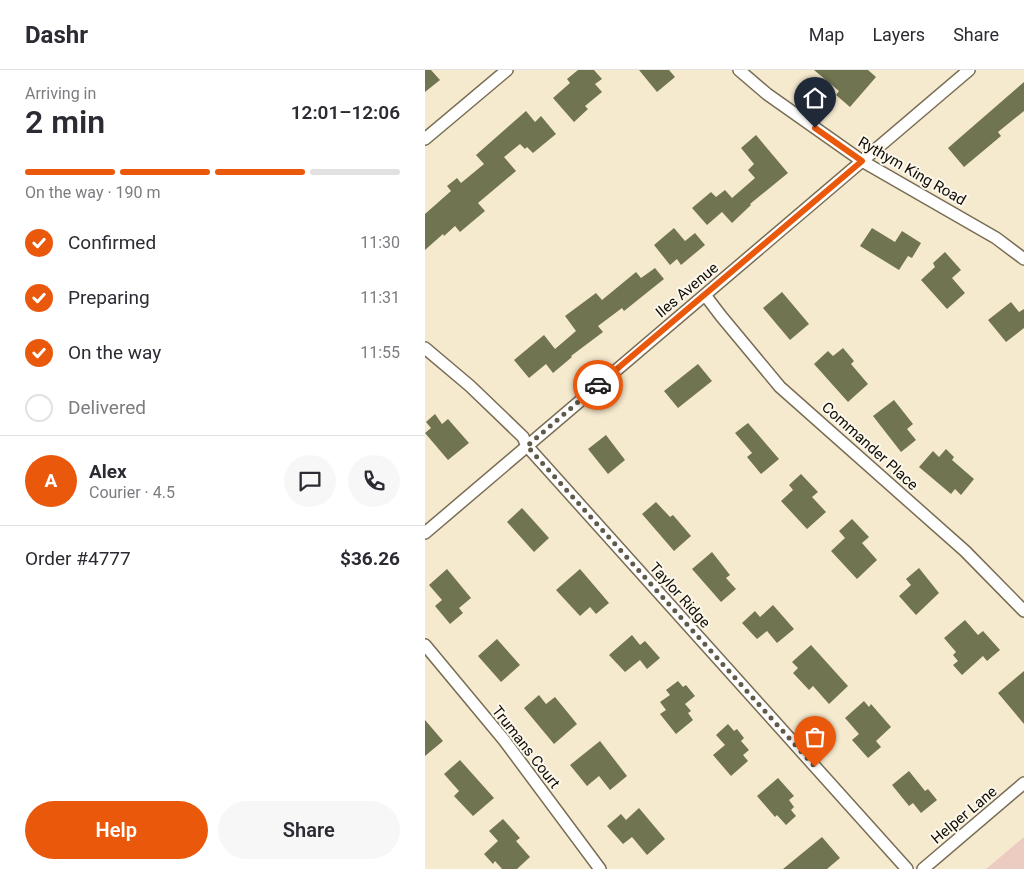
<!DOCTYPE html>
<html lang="en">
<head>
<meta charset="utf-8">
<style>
  :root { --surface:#fff; --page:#f7f7f7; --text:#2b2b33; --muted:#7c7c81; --line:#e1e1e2; --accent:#ea580c }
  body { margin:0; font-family:Roboto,sans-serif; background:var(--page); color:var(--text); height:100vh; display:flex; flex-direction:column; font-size:19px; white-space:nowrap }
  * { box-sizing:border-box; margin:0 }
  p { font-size:16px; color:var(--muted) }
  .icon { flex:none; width:28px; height:28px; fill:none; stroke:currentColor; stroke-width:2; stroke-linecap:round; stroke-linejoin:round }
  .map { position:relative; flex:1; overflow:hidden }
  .side { display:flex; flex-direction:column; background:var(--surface); width:425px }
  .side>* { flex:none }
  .pin { position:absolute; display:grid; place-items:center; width:42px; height:42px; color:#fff; margin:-51px -21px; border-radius:50% 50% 50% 0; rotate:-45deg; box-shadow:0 0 5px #0007 }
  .pin .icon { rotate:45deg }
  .courier { position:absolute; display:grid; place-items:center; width:50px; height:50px; margin:-25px; border:4px solid #ea580c; border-radius:50%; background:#fff; color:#222; box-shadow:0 1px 6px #0007 }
  .headline em { font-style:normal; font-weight:600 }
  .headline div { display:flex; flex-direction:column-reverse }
  .headline { display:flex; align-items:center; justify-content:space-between; height:85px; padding:0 25px }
  h1 { font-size:32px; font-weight:600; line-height:38px }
  .bar { display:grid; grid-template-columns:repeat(4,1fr); gap:8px 5px; align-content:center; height:60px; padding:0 25px }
  .bar i { height:6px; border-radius:4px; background:var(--line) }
  .bar .on { background:var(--accent) }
  .bar p { grid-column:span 4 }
  .line { display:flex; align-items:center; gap:12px; padding:0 25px; border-top:1px solid var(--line) }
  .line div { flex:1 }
  .round { display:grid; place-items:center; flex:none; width:52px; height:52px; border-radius:26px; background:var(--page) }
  ol { padding:0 25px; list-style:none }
  li { display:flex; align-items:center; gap:15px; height:55px }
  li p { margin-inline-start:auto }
  li .icon { padding:5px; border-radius:50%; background:var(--accent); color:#fff; stroke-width:4 }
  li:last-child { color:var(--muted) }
  li i { width:28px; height:28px; border:2px solid var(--line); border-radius:50% }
  .primary-button { display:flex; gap:10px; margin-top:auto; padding:10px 25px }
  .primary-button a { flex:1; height:58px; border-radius:30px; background:var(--accent); color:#fff; font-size:20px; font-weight:600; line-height:58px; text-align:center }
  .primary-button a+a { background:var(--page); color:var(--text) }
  header { display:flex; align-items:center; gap:30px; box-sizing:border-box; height:70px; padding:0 25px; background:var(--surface); border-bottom:1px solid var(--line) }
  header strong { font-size:24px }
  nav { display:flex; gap:28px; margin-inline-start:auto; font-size:18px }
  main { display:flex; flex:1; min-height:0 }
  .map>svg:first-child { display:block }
</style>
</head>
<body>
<header>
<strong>Dashr</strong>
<nav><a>Map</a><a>Layers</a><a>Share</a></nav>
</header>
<main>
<section class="side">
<div class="headline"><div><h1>2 min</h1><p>Arriving in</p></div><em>12:01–12:06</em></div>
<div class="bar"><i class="on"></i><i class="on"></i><i class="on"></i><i></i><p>On the way · 190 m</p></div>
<ol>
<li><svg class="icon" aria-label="check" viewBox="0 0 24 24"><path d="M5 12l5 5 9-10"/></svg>Confirmed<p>11:30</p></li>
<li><svg class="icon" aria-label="check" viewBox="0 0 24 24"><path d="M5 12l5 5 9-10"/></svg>Preparing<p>11:31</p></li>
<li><svg class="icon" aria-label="check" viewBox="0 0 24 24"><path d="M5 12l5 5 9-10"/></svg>On the way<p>11:55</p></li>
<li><i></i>Delivered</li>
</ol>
<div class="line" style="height:90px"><b class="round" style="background:var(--accent);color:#fff">A</b><div><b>Alex</b><p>Courier · 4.5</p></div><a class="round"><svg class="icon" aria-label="chat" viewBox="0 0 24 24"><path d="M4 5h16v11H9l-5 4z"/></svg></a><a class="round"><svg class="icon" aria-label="phone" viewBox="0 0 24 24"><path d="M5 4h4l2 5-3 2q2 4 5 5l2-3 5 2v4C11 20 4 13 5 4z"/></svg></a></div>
<div class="line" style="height:65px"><div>Order #4777</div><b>$36.26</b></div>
<div class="primary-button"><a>Help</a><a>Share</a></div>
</section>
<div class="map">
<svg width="599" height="799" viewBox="0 0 599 799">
  <rect width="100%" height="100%" fill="#f6eace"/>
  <path fill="#eccbc1" d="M599,767V799H561Z"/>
  <g fill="#717450">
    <path d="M0,0H6L15,10L0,22Z"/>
    <path d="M153,0H169L177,9L170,14L177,22L160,36L163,39L149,52L128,28L145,13L142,9Z"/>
    <path d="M214,0H244L250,7L232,22Z"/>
    <path d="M389,0H443L451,7L425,37L411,25L414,21Z"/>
    <path d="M599,12V41L573,62L576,66L539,97L523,78Z"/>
    <path d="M101,41L110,52L116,46L131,64L108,83L102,77L100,79L95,74L79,87L91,101L53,133L60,141L35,162L30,156L19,166L18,164L0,180V144L26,121L22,116L32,108L36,113L59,94L51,85Z"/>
    <path d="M331,65L363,103L325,134L326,135L307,153L297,142L282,155L267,138L286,122L291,127L300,120L307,128L330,108L323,100L329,94L316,78Z"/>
    <path d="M249,158L260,171L270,163L280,175L256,195L252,189L245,195L229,175Z"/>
    <path d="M447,158L470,172L477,161L496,173L487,188L483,186L474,200L435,176Z"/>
    <path d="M520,182L536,200L527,208L540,223L522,239L496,210L510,197L508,193Z"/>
    <path d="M230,198L239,209L199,241L197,238L173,256L178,262L146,286L147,287L128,303L121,294L104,308L89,290L119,265L130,279L151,261L140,246L171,223L177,230L211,202L216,208Z"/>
    <path d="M357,222L384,254L365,270L338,238Z"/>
    <path d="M586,232L594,242L599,239V258L581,272L563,250Z"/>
    <path d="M418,278L429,291L426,294L443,314L423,332L389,294L403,281L408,286Z"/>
    <path d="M273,294L287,311L253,338L239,321Z"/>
    <path d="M469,330L488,354L482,359L491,370L476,382L448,346Z"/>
    <path d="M10,344L17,354L23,349L44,373L23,390L0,363L6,358L1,352Z"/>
    <path d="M323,353L354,389L336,404L322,387L327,383L310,363Z"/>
    <path d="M181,365L200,390L183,404L163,379Z"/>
    <path d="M521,379L529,387L527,390L549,409L536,425L530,419L526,424L494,397L508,381L514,387Z"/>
    <path d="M376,404L393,422L387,427L401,442L382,459L356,431L368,420L364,415Z"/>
    <path d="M231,432L245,447L248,445L266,466L249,481L217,444Z"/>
    <path d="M97,438L124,468L109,482L82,452Z"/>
    <path d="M427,449L444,467L437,473L452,490L432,509L406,481L420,468L414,461Z"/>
    <path d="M287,482L305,505L301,508L311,519L296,532L267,499Z"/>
    <path d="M494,498L514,523L491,545L474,526L486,515L481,509Z"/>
    <path d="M22,499L46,528L34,538L38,543L25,554L10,536L17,530L4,515Z"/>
    <path d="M155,499L184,533L171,544L165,537L155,546L131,520Z"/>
    <path d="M348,535L369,559L352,573L342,561L332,569L317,553L330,541L335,547Z"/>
    <path d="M540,550L553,565L558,561L575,580L562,591L558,586L537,605L528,595L533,591L528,585L531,582L519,568Z"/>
    <path d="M207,565L215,575L220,571L235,588L222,599L215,590L200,602L184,585Z"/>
    <path d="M72,569L95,595L76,612L53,586Z"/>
    <path d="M386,575L423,616L404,634L388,616L384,620L368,603L373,598L367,592Z"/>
    <path d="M599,601V654L573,623Z"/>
    <path d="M253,611L258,617L261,615L270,626L260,634L266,641L263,643L268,650L251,664L235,644L241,640L235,632L245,625L241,620Z"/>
    <path d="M114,625L121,634L130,627L152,654L129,674L99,638Z"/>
    <path d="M439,631L444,637L446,634L466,657L451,671L456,677L443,688L427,670L434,664L420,648Z"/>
    <path d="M0,650L18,671L0,686Z"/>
    <path d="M303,654L309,661L312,659L319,668L316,671L324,680L318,685L323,691L306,706L288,685L300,675L291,665Z"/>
    <path d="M175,671L202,706L185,720L174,706L162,716L145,695Z"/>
    <path d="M35,690L69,728L48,746L29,726L34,721L19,704Z"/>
    <path d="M484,701L500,721L503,719L512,730L496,743L488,733L484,736L467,715Z"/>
    <path d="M353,708L369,726L364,730L369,737L366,740L371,746L361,755L352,745L350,747L332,726Z"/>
    <path d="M214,738L240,769L222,785L207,767L198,774L182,756L196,744L201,750Z"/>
    <path d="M78,749L95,768L91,771L105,787L92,799H77L70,791L68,794L59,784L73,771L64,761Z"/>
    <path d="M397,767L415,788L402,799H358Z"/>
  </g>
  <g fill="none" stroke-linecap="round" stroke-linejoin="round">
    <g stroke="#786d54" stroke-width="14">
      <g id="minor">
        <path d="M314,0L342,24L437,91L571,168L599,189"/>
        <path d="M0,69L82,0"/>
        <path d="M280,225L296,246L355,317L540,481L599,541"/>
        <path d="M0,278L45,316L98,367L102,376L482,799"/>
        <path d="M0,463L544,0"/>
        <path d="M0,575L79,670L175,799"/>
        <path d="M498,799L599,713"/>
      </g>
    </g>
    <use href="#minor" stroke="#fff" stroke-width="11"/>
  </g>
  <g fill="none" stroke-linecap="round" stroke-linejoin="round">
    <path stroke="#605a4b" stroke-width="5" stroke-dasharray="0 9" d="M173,315L102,376L390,697"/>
    <path stroke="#ea580c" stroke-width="6" d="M173,315L437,91L390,58"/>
  </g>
  <g text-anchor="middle" stroke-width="4" stroke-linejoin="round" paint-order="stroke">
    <g font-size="15" fill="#100c04" stroke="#fdf8ed">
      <text transform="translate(487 101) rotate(30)" y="5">Rythym King Road</text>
      <text transform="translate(262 220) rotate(-40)" y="5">Iles Avenue</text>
      <text transform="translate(445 376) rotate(42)" y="5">Commander Place</text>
      <text transform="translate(255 525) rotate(48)" y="5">Taylor Ridge</text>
      <text transform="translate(101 677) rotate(52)" y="5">Trumans Court</text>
      <text transform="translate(539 745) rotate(-40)" y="5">Helper Lane</text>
    </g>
  </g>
</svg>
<div class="pin" style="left:390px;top:697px;background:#ea580c"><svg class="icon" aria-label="bag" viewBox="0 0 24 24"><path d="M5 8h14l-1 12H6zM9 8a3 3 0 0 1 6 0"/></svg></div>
<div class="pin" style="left:390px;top:58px;background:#1f2937"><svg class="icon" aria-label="home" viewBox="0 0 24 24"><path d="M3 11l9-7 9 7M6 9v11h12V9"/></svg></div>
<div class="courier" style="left:173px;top:315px"><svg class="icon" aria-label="car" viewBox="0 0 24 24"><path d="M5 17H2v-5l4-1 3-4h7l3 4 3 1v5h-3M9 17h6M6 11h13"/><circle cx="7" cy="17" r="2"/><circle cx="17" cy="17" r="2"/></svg></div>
</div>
</main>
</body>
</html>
